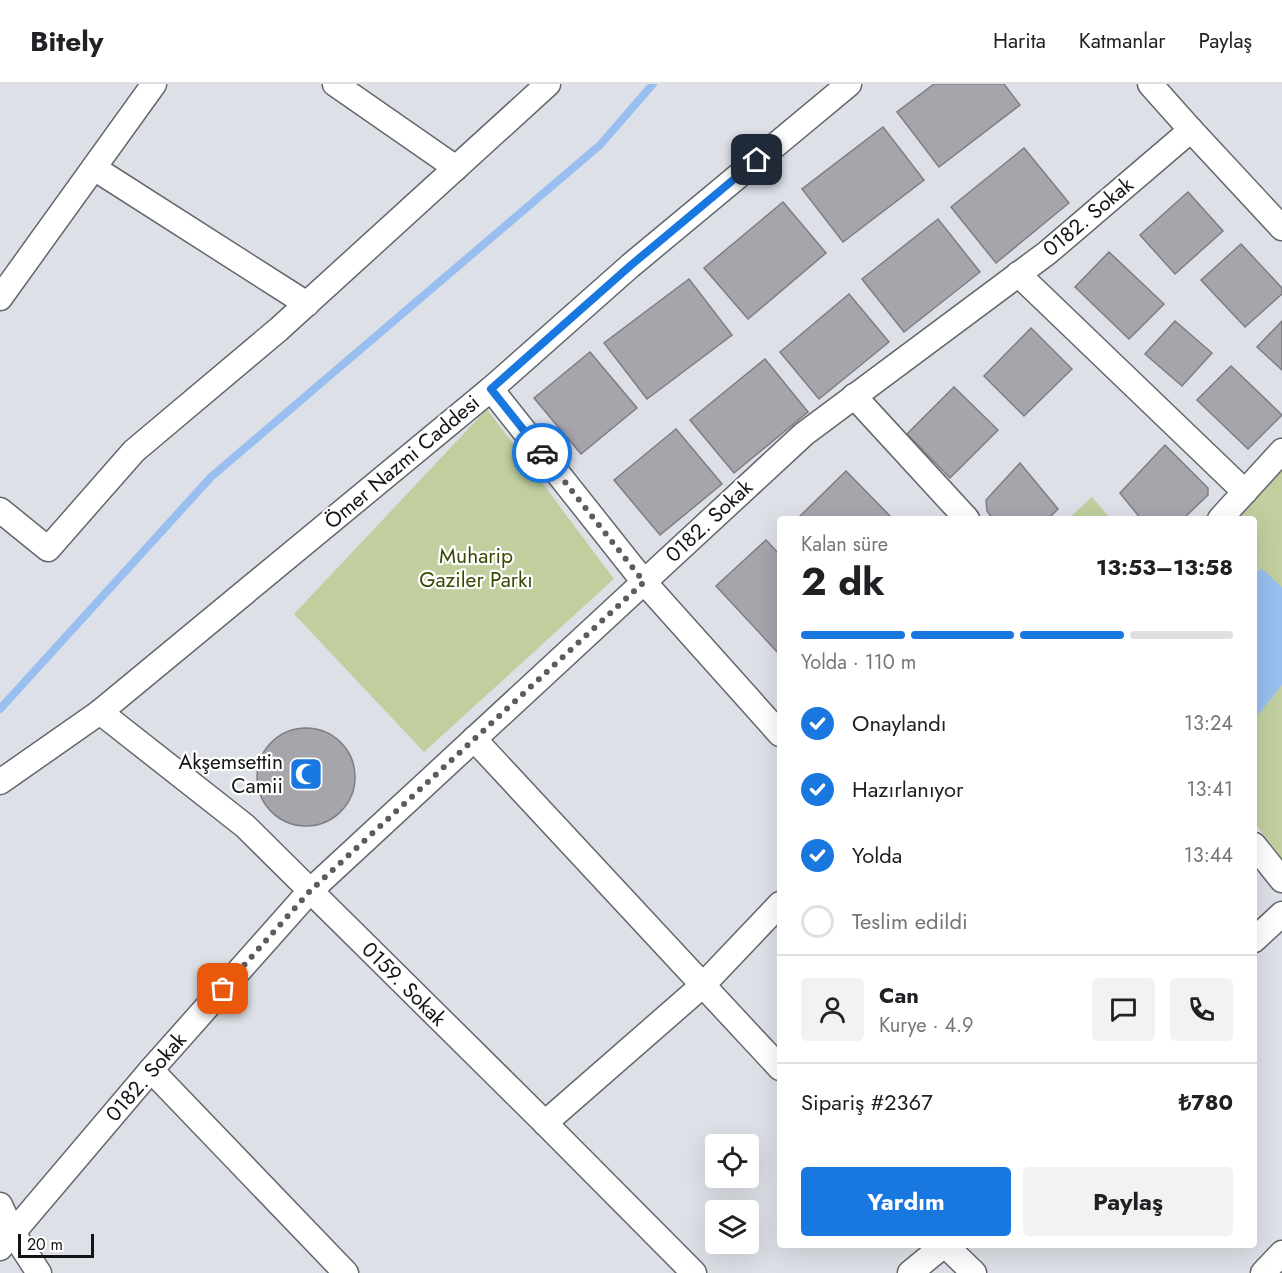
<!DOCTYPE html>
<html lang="tr">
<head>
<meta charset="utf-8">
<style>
  :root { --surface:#fff; --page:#f2f2f2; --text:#202124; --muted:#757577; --line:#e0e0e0; --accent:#1977e0 }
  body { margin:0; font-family:Jost,sans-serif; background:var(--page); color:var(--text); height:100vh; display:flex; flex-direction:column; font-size:22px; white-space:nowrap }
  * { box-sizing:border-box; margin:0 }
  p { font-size:20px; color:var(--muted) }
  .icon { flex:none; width:33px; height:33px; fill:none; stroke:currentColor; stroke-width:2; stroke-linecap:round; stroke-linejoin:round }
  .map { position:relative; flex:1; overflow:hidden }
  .drawer { position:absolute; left:777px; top:432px; width:480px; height:732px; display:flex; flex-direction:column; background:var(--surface); border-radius:6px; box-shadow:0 6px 24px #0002 }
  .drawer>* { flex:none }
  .controls { position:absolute; left:705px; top:1050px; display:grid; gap:12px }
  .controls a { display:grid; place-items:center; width:54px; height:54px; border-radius:6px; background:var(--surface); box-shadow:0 6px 24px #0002; font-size:30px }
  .scale { position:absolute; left:18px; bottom:15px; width:76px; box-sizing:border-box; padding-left:6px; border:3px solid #131416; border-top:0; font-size:16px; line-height:21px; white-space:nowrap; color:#131416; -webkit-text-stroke:4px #fff; paint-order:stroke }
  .pin { position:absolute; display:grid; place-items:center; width:51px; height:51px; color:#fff; margin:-26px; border-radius:12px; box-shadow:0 3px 9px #0006 }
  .courier { position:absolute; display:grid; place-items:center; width:60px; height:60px; margin:-30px; border:4px solid #1977e0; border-radius:50%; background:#fff; color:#222; box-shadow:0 2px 8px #0007 }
  .summary em { font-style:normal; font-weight:700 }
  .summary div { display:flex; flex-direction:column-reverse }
  .summary { display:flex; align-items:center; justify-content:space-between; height:102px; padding:0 24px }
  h1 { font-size:39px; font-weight:700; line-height:45px }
  .bar { display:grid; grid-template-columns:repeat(4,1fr); gap:9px 6px; align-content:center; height:72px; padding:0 24px }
  .bar i { height:8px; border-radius:4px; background:var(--line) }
  .bar .selected { background:var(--accent) }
  .bar p { grid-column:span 4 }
  .line { display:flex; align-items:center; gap:15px; padding:0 24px; border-top:2px solid var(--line) }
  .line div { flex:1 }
  .round { display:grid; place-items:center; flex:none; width:63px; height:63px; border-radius:6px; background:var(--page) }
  ol { padding:0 24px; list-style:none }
  li { display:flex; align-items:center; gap:18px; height:66px }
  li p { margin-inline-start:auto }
  li .icon { padding:6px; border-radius:50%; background:var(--accent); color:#fff; stroke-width:4 }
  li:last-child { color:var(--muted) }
  li i { width:33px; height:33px; border:3px solid var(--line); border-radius:50% }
  .primary-button { display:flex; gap:12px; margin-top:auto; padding:12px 24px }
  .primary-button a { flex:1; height:69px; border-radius:6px; background:var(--accent); color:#fff; font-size:24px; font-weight:700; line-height:69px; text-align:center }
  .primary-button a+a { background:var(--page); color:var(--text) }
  header { display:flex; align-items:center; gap:36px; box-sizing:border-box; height:84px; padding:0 30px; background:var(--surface); border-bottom:2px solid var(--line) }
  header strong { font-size:28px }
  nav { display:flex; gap:33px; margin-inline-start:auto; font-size:21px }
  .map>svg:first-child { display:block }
</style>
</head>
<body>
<header>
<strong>Bitely</strong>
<nav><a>Harita</a><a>Katmanlar</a><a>Paylaş</a></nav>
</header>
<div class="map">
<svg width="1282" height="1189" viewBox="0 0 1282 1189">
  <rect width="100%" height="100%" fill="#dde1e7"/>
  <g fill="#c1cf9f">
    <path d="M487,325L614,495L424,668L294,530Z"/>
    <path d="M1282,386V775L1254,738V435H1236Z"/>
    <path d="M1092,413L1111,435H1068Z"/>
  </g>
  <path fill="#98bfef" d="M1261,484L1282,503V601L1257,632L1254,628V493Z"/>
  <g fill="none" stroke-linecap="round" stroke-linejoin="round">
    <path stroke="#98bfef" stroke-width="8" d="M0,625L211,393L600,61L653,0"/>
  </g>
  <g fill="#a7a5ac" stroke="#7f7d84" stroke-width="1.5">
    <path d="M934,0H1004L1020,21L939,83L897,28Z"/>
    <path d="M883,43L924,96L843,158L802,105Z"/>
    <path d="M1024,64L1069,119L996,179L951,123Z"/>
    <path d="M1188,108L1223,147L1175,190L1140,151Z"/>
    <path d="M783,118L826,169L748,235L704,184Z"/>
    <path d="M938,135L980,188L904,248L862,195Z"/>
    <path d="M1241,160L1282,204V210L1245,243L1201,196Z"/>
    <path d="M1109,168L1164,220L1129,255L1075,203Z"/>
    <path d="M689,195L732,251L647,315L604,259Z"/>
    <path d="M849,210L889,258L819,315L780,268Z"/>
    <path d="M1175,237L1212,269L1182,302L1145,270Z"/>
    <path d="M1282,237V286L1257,263Z"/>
    <path d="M1031,244L1072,285L1024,332L984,292Z"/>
    <path d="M590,268L637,324L581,370L534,314Z"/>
    <path d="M765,275L808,328L734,389L690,336Z"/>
    <path d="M1231,282L1282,331L1248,365L1197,316Z"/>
    <path d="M954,303L998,346L950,394L907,350Z"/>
    <path d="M676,345L722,400L660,451L614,396Z"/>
    <path d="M1165,361L1208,404V411L1183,435H1141L1120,409Z"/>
    <path d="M1020,379L1058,425L1048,435H993L987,427L986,416Z"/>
    <path d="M846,387L893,435H799L798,434Z"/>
    <path d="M766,456L780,471V571L716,502Z"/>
    <circle cx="306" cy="693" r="49"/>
  </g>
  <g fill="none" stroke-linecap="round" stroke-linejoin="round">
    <g stroke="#63676c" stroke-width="27">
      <g id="street">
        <path d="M335,0L456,84"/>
        <path d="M1150,0L1191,46L1282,144"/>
        <path d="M94,84L307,220"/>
        <path d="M1018,190L1245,408"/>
        <path d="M0,214L154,0"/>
        <path d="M491,305L644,498L780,650"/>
        <path d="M854,312L967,435"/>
        <path d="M0,426L48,465L134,367L279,245L548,0"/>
        <path d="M1220,435L1282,367"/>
        <path d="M100,628L245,742L545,1039L694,1189"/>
        <path d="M474,655L780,984"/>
        <path d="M0,698L100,628L491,305L630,182L849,0"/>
        <path d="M1254,761L1282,796"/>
        <path d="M1254,856L1282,830"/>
        <path d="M151,986L346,1189"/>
        <path d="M545,1039L703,901L780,820"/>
        <path d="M0,1121L13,1149L39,1189"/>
        <path d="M945,1161L974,1189"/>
        <path d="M0,1164L151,986L310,807L804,350L1047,169L1191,46"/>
        <path d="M910,1189L944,1161"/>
        <path d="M1263,1189L1282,1169"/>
      </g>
    </g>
    <use href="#street" stroke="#fff" stroke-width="24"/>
  </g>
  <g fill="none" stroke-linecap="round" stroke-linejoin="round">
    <path stroke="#5a5c5f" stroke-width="6" stroke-dasharray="0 10.8" d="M223,905L310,807L644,498L542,369"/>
    <path stroke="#1977e0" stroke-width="8" d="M542,369L491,305L630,182L757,76"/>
  </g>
  <defs>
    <g id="mosque-square" transform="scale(1.725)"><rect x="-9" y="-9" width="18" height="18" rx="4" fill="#1977e0" stroke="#fff"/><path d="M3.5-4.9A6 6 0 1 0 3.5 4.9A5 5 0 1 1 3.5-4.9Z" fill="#fff"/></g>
  </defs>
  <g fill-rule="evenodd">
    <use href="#mosque-square" x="306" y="690"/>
  </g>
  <g text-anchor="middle" stroke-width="4.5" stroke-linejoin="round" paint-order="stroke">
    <g font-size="21" fill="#131416" stroke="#fff">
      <text transform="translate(1088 133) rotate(-40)" y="7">0182. Sokak</text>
      <text transform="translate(402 378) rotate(-40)" y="7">Ömer Nazmi Caddesi</text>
      <text transform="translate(709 437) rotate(-43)" y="7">0182. Sokak</text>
      <text transform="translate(404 900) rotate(45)" y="7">0159. Sokak</text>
      <text transform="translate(146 993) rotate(-49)" y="7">0182. Sokak</text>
    </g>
    <g font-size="21" fill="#3b4803" stroke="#fff">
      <text x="476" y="479">Muharip<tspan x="476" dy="24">Gaziler Parkı</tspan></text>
    </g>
    <g font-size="21" fill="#131416" stroke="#fff" text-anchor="end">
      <text x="283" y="685">Akşemsettin<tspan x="283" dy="24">Camii</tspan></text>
    </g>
  </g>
</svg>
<div class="controls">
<a><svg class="icon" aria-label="locate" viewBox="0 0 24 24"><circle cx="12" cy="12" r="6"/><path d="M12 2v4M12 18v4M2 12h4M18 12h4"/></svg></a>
<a><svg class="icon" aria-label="layers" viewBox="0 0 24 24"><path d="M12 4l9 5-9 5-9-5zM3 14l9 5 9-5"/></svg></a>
</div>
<div class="scale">20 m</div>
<div class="pin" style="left:223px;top:905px;background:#ea580c"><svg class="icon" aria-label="bag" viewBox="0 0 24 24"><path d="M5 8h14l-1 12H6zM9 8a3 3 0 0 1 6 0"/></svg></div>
<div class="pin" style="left:757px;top:76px;background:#1f2937"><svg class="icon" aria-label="home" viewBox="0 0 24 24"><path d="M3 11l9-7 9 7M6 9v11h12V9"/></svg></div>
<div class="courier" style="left:542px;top:369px"><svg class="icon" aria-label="car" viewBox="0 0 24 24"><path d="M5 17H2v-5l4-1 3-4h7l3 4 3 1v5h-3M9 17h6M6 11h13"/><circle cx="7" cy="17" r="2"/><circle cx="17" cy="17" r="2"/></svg></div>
<section class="drawer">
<div class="summary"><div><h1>2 dk</h1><p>Kalan süre</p></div><em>13:53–13:58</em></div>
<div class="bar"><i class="selected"></i><i class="selected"></i><i class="selected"></i><i></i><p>Yolda · 110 m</p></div>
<ol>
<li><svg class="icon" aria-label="check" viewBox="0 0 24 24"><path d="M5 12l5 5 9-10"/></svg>Onaylandı<p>13:24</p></li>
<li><svg class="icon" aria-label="check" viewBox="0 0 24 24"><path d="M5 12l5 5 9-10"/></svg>Hazırlanıyor<p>13:41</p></li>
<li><svg class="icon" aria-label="check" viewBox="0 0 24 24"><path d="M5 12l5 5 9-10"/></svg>Yolda<p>13:44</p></li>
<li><i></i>Teslim edildi</li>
</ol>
<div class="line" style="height:108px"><a class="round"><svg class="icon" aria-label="person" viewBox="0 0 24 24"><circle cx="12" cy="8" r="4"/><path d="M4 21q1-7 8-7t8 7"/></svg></a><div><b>Can</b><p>Kurye · 4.9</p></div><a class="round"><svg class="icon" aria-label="chat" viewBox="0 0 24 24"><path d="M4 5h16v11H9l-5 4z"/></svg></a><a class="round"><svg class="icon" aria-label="phone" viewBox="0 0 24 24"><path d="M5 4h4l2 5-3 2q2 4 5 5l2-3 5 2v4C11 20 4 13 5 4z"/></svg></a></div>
<div class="line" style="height:78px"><div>Sipariş #2367</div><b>₺780</b></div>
<div class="primary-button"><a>Yardım</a><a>Paylaş</a></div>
</section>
</div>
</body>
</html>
